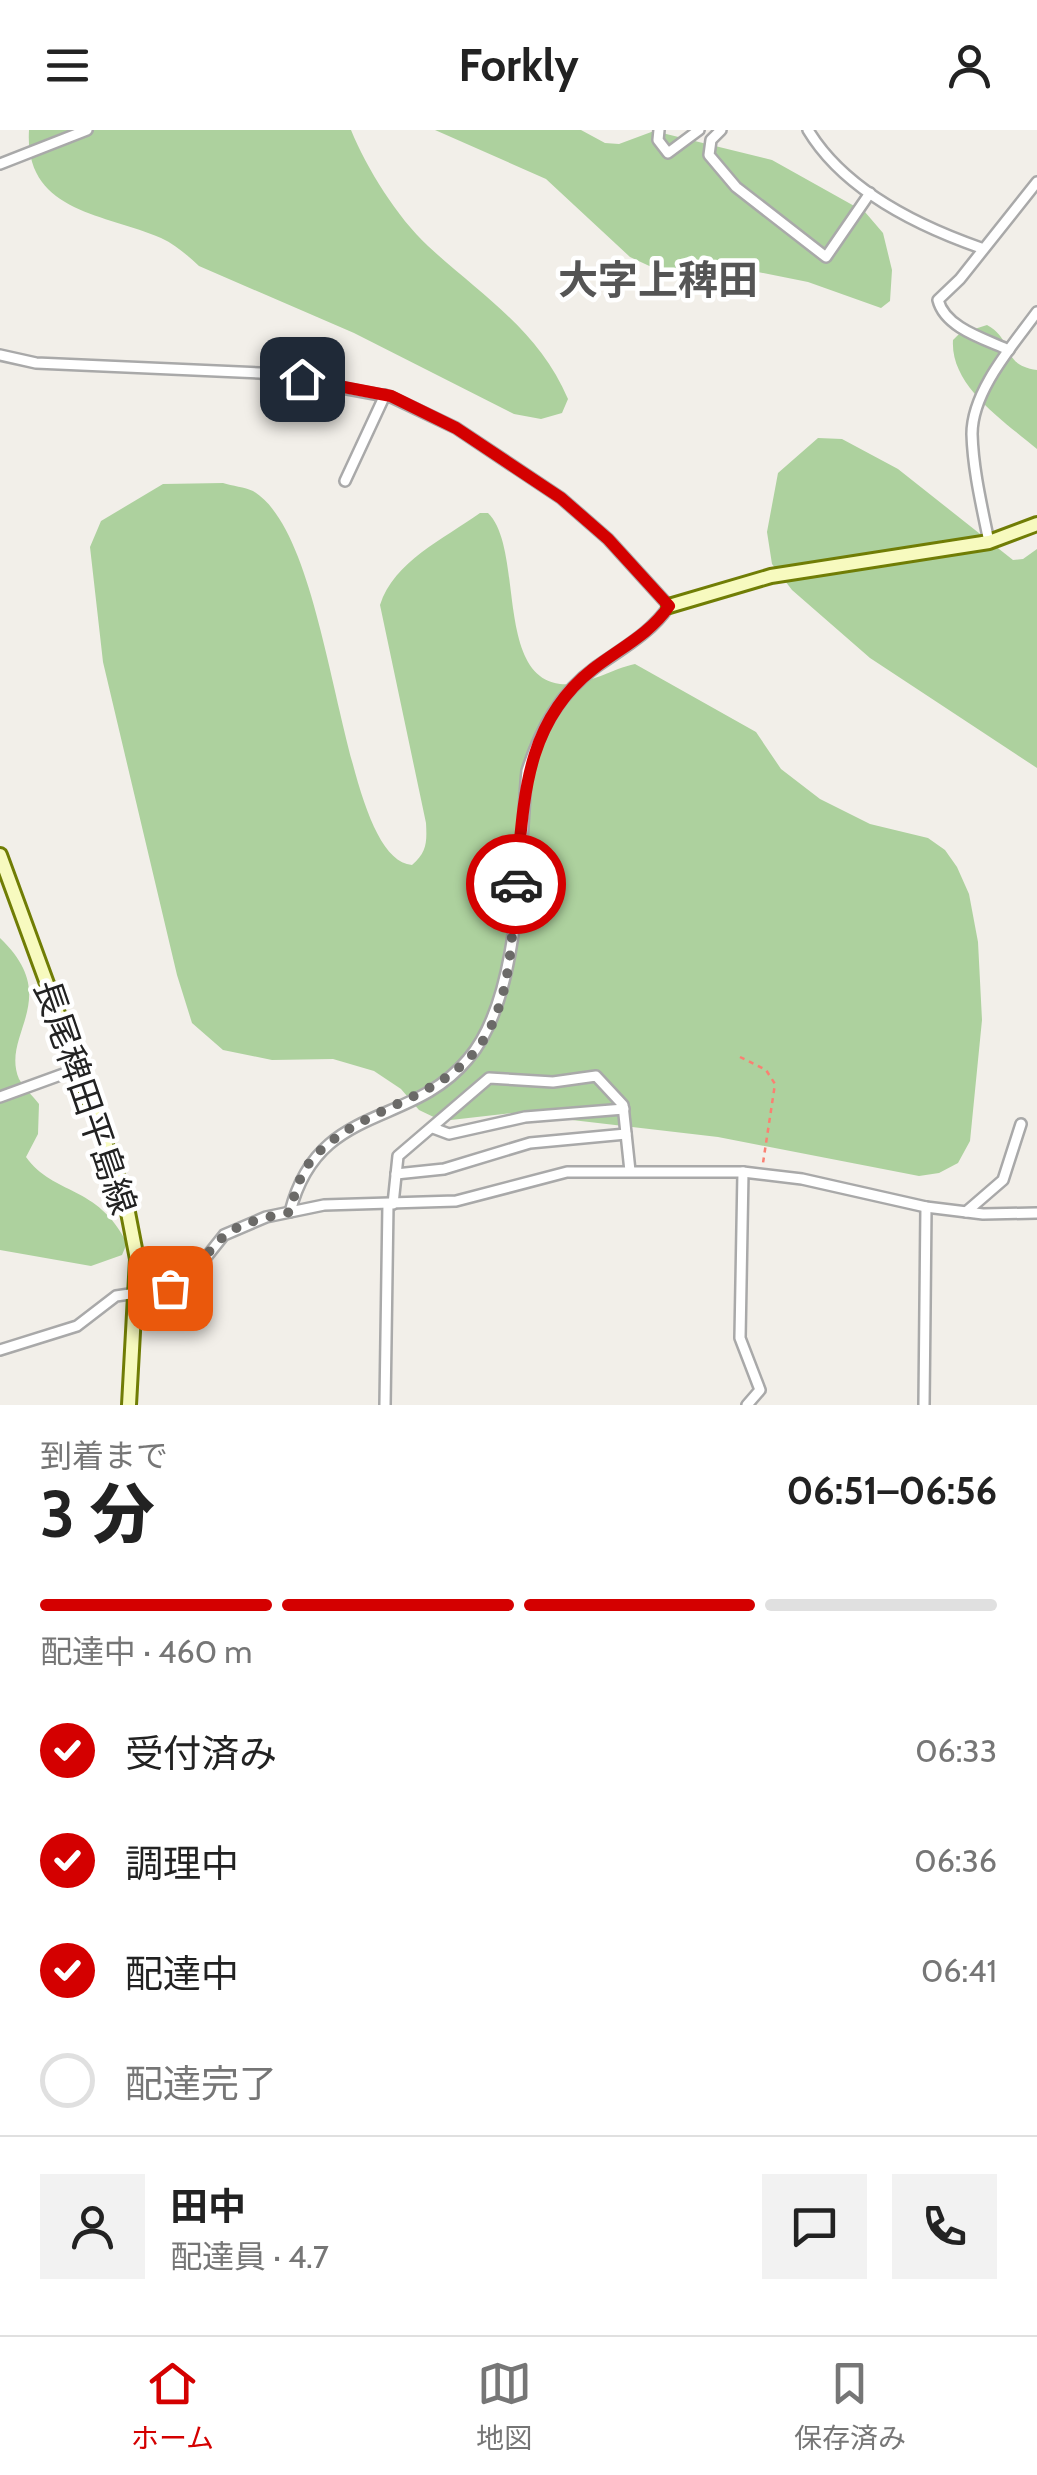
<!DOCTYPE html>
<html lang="ja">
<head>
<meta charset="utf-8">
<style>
  :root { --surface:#fff; --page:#f2f2f2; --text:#222; --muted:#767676; --line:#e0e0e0; --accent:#d40000 }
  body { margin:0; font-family:Cabin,"Noto Sans JP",sans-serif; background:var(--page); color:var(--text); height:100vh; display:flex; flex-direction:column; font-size:38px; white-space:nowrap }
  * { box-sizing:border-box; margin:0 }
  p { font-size:32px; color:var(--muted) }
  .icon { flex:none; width:55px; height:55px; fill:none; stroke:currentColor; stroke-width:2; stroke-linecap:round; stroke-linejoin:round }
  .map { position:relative; height:1275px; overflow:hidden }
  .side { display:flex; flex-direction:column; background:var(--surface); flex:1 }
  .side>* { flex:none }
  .pin { position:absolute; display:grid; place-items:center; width:85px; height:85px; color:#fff; margin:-42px; border-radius:20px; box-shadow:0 5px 15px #0006 }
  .courier { position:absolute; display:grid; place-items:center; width:100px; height:100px; margin:-50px; border:8px solid #d40000; border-radius:50%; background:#fff; color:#222; box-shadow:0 2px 12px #0007 }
  .summary em { font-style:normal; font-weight:800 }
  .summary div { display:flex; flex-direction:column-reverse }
  .summary { display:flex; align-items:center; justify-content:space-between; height:170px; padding:0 40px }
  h1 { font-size:65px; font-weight:800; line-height:75px }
  .bar { display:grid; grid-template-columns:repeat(4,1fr); gap:15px 10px; align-content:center; height:120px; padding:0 40px }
  .bar i { height:12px; border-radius:8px; background:var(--line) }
  .bar .current { background:var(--accent) }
  .bar p { grid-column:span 4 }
  .line { display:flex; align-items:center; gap:25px; padding:0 40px; border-top:2px solid var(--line) }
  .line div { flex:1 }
  .round { display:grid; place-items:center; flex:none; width:105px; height:105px; border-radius:0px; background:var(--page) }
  ol { padding:0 40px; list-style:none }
  li { display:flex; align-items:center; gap:30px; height:110px }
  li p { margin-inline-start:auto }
  li .icon { padding:10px; border-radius:50%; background:var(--accent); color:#fff; stroke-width:4 }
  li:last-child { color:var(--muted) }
  li i { width:55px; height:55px; border:5px solid var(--line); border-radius:50% }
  header { display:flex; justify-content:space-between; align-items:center; height:130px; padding:0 40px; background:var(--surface); font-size:45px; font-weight:800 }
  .tab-bar { display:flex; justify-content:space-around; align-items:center; height:140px; border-top:2px solid var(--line); background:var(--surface); font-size:28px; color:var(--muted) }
  .tab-bar a { display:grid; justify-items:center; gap:5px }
  .tab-bar .current { color:var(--accent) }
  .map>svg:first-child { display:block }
</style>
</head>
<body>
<header><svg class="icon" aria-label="menu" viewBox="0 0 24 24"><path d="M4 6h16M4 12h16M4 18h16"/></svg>Forkly<svg class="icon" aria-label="person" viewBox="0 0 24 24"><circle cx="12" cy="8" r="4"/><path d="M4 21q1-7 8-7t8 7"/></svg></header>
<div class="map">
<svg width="1037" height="1275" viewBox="0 0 1037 1275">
  <rect width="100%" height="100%" fill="#f2efe9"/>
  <g fill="#add19e">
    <path d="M29,0H351C367,39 397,87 428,116C481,165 539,200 568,269L562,283L541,289L514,284L354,203L199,136C187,125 176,115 161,108C104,83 24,83 29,0Z"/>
    <path d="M435,0H581L605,13L619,14L654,1L772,30L865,82L883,103L892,140L890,171L881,178L808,152L748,140H658L630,127L546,49Z"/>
    <path d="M987,195C1015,210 1000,235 1037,240V319C1004,291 950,256 953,210L959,204Z"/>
    <path d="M818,308L842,309L898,339L1013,430L1023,429L1037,419V638L870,528L792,460L772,434L767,402L778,343Z"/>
    <path d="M223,353C232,356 245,357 253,361C337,411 337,728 412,735C427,722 427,712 426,693L380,475C394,431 444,409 480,383H488C524,418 495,546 560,554C585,557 611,539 635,534L756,602L781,639L820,669L870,694L928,708L945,720L957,737L969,764L978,812L982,890L970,1011L958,1033L939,1043L919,1046L718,1007L512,983L442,991L419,980L401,959L374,941L333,929L272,930L223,920L192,893L177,845L103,532L90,417L101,391L163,354Z"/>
    <path d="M0,808C64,869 0,904 19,949C24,958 33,966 39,974L38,1004L26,1027C54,1066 97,1054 127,1113L122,1125L91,1136L0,1120Z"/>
  </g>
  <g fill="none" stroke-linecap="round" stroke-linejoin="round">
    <g stroke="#a9a9a9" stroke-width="14">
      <g id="street">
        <path d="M659,0L658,10L668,23L699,0"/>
        <path d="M721,0L711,10L709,25L736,57L826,127L870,63"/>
        <path d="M808,0C844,60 918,96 981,118"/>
        <path d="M0,34L87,0"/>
        <path d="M1009,220C985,209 945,198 938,170L960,149L1037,52"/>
        <path d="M0,225L36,233L260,243L391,267L456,298L561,368L608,409L669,476C651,503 623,518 596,537C559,564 541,598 527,641C519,723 522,867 468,929C410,999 318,972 290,1082"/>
        <path d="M345,351L385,265"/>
        <path d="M989,412C982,377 973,340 972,304C972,261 1013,215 1037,182"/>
        <path d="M0,967L77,939"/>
        <path d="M433,998L449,1004L525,987L624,979"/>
        <path d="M743,1042L740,1208L760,1260L747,1275"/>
        <path d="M396,1044L444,1039L530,1013L626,1004"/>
        <path d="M393,1074L398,1026L489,948L553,952L596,946L623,975L630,1041"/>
        <path d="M966,1082L1003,1050L1021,994"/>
        <path d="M0,1220L77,1196L116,1166L170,1158L196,1140L224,1105L266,1087L324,1075L456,1071L567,1042H743L802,1049L926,1077L983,1084L1037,1083"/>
        <path d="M385,1275L388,1074"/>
        <path d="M924,1275L926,1077"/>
      </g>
    </g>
    <g stroke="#707d05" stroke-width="18">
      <g id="secondary">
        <path d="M669,476L771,446L989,412L1037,394"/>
        <path d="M0,725L125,1067L137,1129L129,1275"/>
      </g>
    </g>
    <path stroke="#fa8072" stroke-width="2.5" stroke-dasharray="5 5" stroke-linecap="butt" d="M740,927L766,940L775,954L763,1033"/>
    <use href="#street" stroke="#fff" stroke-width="9"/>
    <use href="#secondary" stroke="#f7fabf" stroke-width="12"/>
  </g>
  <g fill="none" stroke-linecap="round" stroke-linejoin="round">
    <path stroke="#6b6a68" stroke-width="10" stroke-dasharray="0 18" d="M170,1158C197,1140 201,1129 222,1108C239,1092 269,1087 290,1082C295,1062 300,1043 314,1027C368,969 459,972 494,890C512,847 512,800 516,754"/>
    <path stroke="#d40000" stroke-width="12" d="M302,249L391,266L456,298L561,368L608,409L669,476C650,504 620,518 593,539C523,594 524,673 516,754"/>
  </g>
  <g text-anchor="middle" stroke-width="9" stroke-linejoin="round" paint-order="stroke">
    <g font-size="35" fill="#222" stroke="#fff">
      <text transform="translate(85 967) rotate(71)" y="12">長尾稗田平島線</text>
    </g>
    <g font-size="40" font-weight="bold" fill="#555" stroke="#fff">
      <text x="658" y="164">大字上稗田</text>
    </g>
  </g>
</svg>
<div class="pin" style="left:170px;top:1158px;background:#ea580c"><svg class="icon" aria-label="bag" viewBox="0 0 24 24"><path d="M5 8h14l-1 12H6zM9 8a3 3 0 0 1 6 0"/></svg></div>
<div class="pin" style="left:302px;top:249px;background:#1f2937"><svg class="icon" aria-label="home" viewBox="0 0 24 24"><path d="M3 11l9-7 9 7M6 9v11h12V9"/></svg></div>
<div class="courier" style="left:516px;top:754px"><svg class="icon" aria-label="car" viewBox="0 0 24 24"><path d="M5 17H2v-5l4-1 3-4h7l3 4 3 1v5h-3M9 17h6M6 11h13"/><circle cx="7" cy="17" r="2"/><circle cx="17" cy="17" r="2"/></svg></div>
</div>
<section class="side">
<div class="summary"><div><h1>3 分</h1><p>到着まで</p></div><em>06:51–06:56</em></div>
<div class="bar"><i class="current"></i><i class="current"></i><i class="current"></i><i></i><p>配達中 · 460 m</p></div>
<ol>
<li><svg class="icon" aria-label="check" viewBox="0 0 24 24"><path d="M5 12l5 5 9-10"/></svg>受付済み<p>06:33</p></li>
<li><svg class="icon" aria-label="check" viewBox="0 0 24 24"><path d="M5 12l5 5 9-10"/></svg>調理中<p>06:36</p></li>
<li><svg class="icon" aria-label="check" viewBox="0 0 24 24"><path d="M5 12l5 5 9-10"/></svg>配達中<p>06:41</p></li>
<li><i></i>配達完了</li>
</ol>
<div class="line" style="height:180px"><a class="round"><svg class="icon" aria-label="person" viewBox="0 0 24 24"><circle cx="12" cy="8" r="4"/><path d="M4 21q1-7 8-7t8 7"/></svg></a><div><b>田中</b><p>配達員 · 4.7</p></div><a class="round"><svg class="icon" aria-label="chat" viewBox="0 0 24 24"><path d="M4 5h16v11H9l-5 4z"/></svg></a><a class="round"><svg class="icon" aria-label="phone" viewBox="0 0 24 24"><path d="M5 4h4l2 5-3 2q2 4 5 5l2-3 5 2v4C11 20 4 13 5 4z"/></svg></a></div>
</section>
<nav class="tab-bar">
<a class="current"><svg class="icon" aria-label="home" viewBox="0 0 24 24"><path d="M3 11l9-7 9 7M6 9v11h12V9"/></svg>ホーム</a>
<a><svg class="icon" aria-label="map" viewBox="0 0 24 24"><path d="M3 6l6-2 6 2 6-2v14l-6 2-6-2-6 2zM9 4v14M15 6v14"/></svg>地図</a>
<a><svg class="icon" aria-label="saved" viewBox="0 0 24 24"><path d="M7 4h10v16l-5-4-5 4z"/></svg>保存済み</a>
</nav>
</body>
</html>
